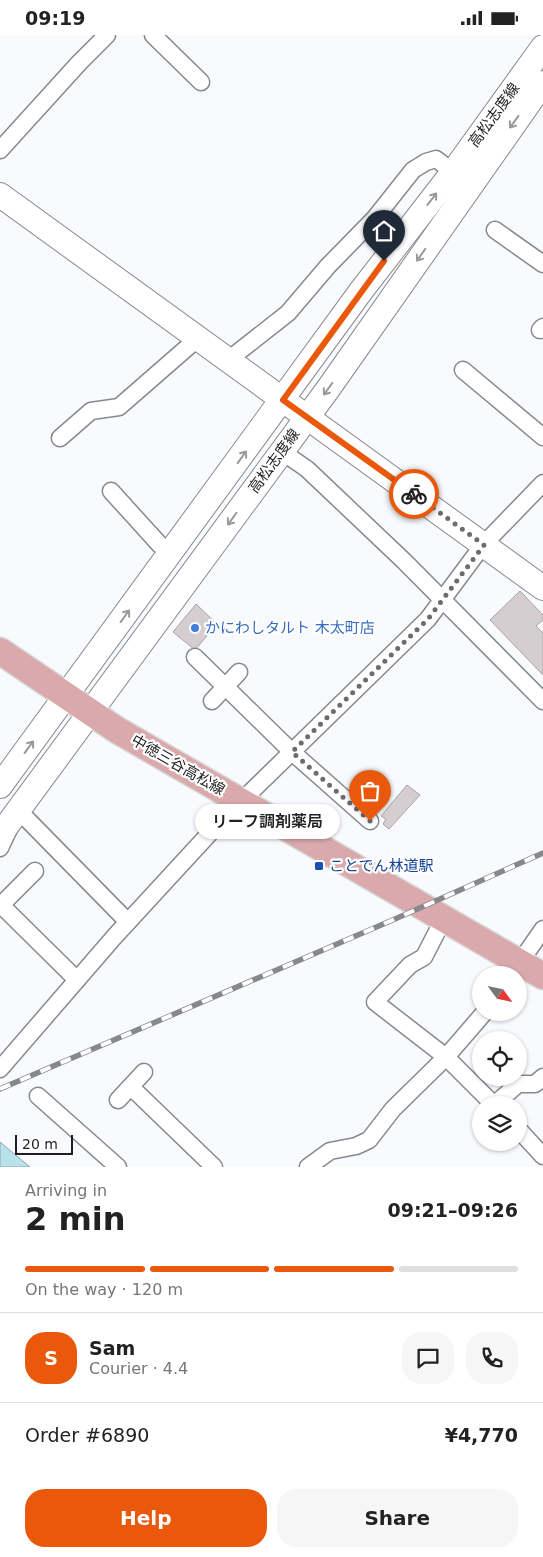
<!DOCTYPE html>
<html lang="en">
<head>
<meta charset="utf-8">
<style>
  :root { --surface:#fff; --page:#f6f6f6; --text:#222; --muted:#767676; --line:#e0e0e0; --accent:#ea580c }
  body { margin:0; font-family:"DejaVu Sans","Noto Sans JP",sans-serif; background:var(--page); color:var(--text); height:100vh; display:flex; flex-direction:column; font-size:19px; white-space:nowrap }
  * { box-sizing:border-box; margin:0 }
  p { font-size:16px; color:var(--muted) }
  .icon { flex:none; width:28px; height:28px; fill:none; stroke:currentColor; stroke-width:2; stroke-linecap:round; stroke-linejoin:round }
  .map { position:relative; height:1132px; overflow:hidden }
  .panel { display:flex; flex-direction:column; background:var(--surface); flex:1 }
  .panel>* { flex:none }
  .needle { width:32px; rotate:123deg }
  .tools { position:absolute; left:472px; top:931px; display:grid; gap:10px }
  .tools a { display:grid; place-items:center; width:55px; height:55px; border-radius:50%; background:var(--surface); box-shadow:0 1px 4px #0004; font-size:25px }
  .scale { position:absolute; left:15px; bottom:12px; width:58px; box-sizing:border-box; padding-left:5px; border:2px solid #1f1f22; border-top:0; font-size:14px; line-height:18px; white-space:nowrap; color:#1f1f22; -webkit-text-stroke:4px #fff; paint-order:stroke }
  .pin { position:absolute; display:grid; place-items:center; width:42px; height:42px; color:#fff; margin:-51px -21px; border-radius:50% 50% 50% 0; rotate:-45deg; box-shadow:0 0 5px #0007 }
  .pin .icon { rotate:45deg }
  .courier { position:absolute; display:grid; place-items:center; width:50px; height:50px; margin:-25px; border:4px solid #ea580c; border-radius:50%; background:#fff; color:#222; box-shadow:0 1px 6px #0007 }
  .bubble { position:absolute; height:35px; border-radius:18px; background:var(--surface); box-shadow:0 1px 4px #0004; font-size:16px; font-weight:600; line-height:35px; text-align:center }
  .summary em { font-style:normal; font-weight:600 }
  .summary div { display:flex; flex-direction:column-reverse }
  .summary { display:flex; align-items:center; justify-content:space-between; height:85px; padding:0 25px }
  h1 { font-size:32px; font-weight:600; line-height:38px }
  .bar { display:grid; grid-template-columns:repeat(4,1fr); gap:8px 5px; align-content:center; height:60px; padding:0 25px }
  .bar i { height:6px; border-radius:4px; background:var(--line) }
  .bar .current { background:var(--accent) }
  .bar p { grid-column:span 4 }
  .line { display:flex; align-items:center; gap:12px; padding:0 25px; border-top:1px solid var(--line) }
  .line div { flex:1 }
  .round { display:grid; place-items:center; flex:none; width:52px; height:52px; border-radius:20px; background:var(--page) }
  .primary-button { display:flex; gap:10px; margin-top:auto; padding:10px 25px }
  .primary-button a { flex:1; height:58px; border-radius:20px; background:var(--accent); color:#fff; font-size:20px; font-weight:600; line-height:58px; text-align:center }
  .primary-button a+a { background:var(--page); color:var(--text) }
  .status { display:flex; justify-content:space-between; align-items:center; height:35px; padding:0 25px; background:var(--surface); direction:ltr }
  .status svg { height:14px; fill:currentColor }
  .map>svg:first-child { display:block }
</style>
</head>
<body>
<div class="status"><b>09:19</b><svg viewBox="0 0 49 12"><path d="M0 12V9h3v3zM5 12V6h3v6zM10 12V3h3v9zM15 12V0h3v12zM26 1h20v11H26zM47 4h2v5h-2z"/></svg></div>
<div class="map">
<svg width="543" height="1132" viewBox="0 0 543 1132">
  <rect width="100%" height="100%" fill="#f9fafe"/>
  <path fill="#b9e1ea" stroke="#8ba7ae" d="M0,1107L30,1132H0Z"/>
  <g fill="#d6cdd1" stroke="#aba2a6">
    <path d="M520,556L543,580V585L536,591L543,598V640L490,585Z"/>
    <path d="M196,569L217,589L195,615L173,597Z"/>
    <path d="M407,750L420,760L389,794L383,789L386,784L381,781Z"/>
  </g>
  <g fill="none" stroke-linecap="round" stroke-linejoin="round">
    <g stroke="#878991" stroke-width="19">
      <g id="street">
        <path d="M153,0L201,47"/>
        <path d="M0,115L79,28L107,0"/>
        <path d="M495,195L543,229"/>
        <path d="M540,295L543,292"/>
        <path d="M227,326L288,278L328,231L375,183L413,135L426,127L436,124L453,137"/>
        <path d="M463,335L543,402"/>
        <path d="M60,403L91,376L119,372L197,304"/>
        <path d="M281,416L307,434L404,526L543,666"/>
        <path d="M111,456L160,510L171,518"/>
        <path d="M195,622L292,717L370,786"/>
        <path d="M212,666L239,637"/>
        <path d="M0,813L18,775L128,887"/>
        <path d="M0,869L77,945"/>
        <path d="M0,871L35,836"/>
        <path d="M444,883L424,922L410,930L375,967L446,1022L494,1070"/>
        <path d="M511,940L543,894"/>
        <path d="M0,1034L115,901L220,787L428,584L483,510L543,448"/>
        <path d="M131,1052L214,1132"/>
        <path d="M38,1061L118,1132"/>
        <path d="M118,1065L144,1037"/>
        <path d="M494,1070L518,1049H535L543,1042"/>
        <path d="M519,1095L543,1121"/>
        <path d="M308,1132L330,1116L356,1111L369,1105L393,1074L446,1022L484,978"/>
      </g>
    </g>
    <g stroke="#878991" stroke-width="26">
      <g id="secondary">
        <path d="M0,160L543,553"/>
        <path d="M0,751L361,256L453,137L543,12"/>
        <path d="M0,800L328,354L543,48"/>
      </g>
    </g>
    <g stroke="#d7d7d7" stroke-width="29">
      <path id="primary" d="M0,616L117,695L543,941"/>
    </g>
    <use href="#street" stroke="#fff" stroke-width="16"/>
    <use href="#secondary" stroke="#fff" stroke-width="24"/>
    <use href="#primary" stroke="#d9a9ab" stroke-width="26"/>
    <g stroke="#87888b" stroke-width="5.5">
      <path id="rail" d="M0,1054L395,884L543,818"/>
    </g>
    <use href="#rail" stroke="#fff" stroke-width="4" stroke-dasharray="11" stroke-linecap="butt"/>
  </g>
  <defs><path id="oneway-shaft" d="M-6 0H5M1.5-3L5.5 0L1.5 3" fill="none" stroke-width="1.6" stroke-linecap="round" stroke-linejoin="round" transform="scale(1.25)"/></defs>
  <g stroke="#9a9a9c">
    <use href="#oneway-shaft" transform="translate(514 87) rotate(126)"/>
    <use href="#oneway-shaft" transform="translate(432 164) rotate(-52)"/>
    <use href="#oneway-shaft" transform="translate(421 220) rotate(125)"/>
    <use href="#oneway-shaft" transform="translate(328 354) rotate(126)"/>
    <use href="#oneway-shaft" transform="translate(242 422) rotate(-54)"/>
    <use href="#oneway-shaft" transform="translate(232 484) rotate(126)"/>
    <use href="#oneway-shaft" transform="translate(125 581) rotate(-54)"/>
    <use href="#oneway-shaft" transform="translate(29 712) rotate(-54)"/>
  </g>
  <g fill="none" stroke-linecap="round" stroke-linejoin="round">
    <path stroke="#6b6c6f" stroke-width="5" stroke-dasharray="0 9" d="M370,786L292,717L428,584L484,510L414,459"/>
    <path stroke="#ea580c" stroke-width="6" d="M384,226L283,365L414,459"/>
  </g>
  <circle fill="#3f7fe0" stroke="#fff" stroke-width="2" cx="195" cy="593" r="5"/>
  <rect fill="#1a4fb4" stroke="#fff" stroke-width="2" x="314" y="826" width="10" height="10" rx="2.5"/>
  <g text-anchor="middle" stroke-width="4.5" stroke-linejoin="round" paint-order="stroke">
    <g font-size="15" fill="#1f1f22" stroke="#fff">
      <text transform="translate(494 80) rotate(-54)" y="5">高松志度線</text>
      <text transform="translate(274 426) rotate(-54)" y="5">高松志度線</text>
      <text transform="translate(178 730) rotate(30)" y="5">中徳三谷高松線</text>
    </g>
    <g font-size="15" fill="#366cbe" stroke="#fff" text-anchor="start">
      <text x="205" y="598">かにわしタルト 木太町店</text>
    </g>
    <g font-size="15" fill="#164399" stroke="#fff" text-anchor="start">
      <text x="329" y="836">ことでん林道駅</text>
    </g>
  </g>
</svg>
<div class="tools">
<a><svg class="needle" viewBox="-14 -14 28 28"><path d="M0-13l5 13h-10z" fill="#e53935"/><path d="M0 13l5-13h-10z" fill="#767676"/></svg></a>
<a><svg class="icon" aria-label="locate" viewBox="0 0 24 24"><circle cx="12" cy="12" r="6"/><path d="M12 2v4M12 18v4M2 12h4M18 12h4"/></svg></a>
<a><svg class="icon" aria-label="layers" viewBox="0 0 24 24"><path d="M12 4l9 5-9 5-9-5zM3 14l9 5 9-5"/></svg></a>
</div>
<div class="scale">20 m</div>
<div class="pin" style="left:370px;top:786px;background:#ea580c"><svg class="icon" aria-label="bag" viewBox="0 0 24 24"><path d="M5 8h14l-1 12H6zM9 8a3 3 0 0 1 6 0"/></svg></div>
<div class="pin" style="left:384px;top:226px;background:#1f2937"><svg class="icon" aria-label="home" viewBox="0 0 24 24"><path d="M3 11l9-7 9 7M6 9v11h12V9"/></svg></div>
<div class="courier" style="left:414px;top:459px"><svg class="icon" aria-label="bike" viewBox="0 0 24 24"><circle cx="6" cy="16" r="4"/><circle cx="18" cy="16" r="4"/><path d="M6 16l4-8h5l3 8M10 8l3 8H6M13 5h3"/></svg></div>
<div class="bubble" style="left:195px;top:769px;width:145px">リーフ調剤薬局</div>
</div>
<section class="panel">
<div class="summary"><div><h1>2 min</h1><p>Arriving in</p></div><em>09:21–09:26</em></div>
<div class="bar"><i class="current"></i><i class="current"></i><i class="current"></i><i></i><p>On the way · 120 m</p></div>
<div class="line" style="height:90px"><b class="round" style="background:var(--accent);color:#fff">S</b><div><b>Sam</b><p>Courier · 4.4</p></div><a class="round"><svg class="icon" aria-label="chat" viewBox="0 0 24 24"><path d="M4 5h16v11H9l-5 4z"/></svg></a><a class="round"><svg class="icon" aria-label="phone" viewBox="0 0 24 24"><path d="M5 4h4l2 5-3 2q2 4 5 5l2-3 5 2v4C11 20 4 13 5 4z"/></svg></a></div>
<div class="line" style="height:65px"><div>Order #6890</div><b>¥4,770</b></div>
<div class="primary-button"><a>Help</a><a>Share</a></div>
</section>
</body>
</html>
